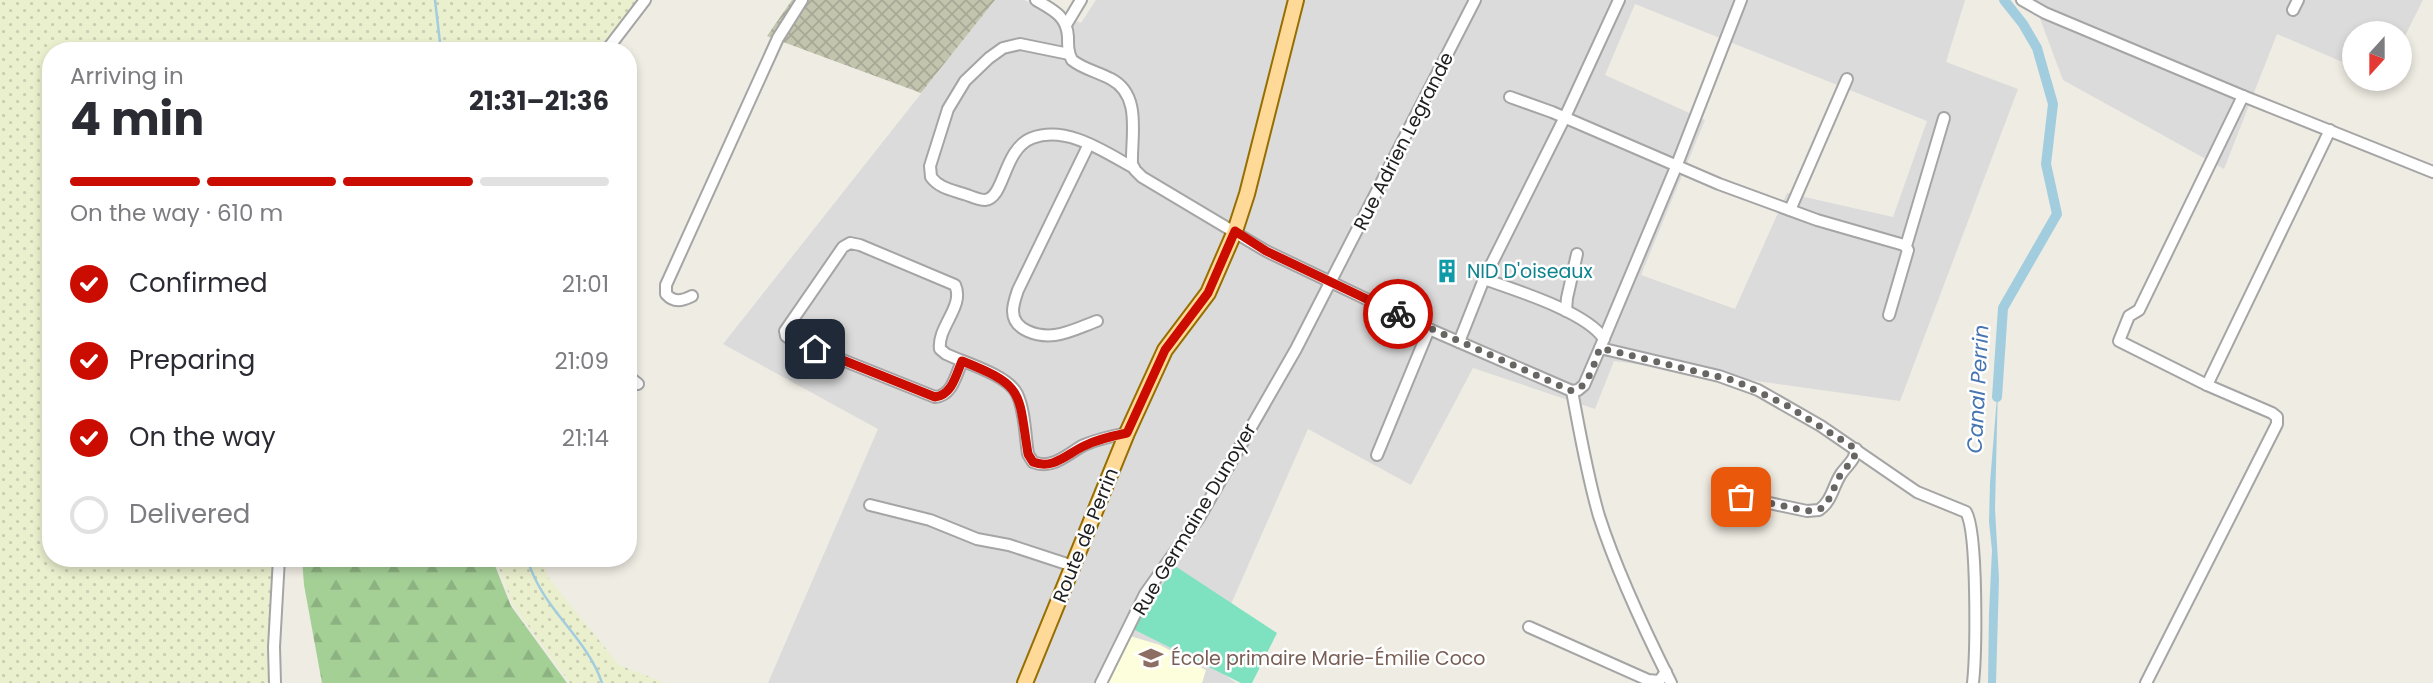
<!DOCTYPE html>
<html lang="en">
<head>
<meta charset="utf-8">
<style>
  :root { --surface:#fff; --page:#f2f2f3; --text:#2b2b33; --muted:#7c7c81; --line:#e1e1e2; --accent:#cb0c00 }
  body { margin:0; font-family:Poppins,sans-serif; background:var(--page); color:var(--text); height:100vh; display:flex; flex-direction:column; font-size:26px; white-space:nowrap }
  * { box-sizing:border-box; margin:0 }
  p { font-size:23px; color:var(--muted) }
  .icon { flex:none; width:38px; height:38px; fill:none; stroke:currentColor; stroke-width:2; stroke-linecap:round; stroke-linejoin:round }
  .map { position:relative; flex:1; overflow:hidden }
  .sheet { position:absolute; left:42px; top:42px; width:595px; height:525px; display:flex; flex-direction:column; background:var(--surface); border-radius:28px; box-shadow:0 4px 10px #0003 }
  .sheet>* { flex:none }
  .needle { width:46px; rotate:201deg }
  .fabs { position:absolute; left:2342px; top:21px; display:grid; gap:14px }
  .fabs a { display:grid; place-items:center; width:70px; height:70px; border-radius:50%; background:var(--surface); box-shadow:0 4px 10px #0003; font-size:35px }
  .pin { position:absolute; display:grid; place-items:center; width:60px; height:60px; color:#fff; margin:-30px; border-radius:14px; box-shadow:0 4px 10px #0006 }
  .courier { position:absolute; display:grid; place-items:center; width:70px; height:70px; margin:-35px; border:5px solid #cb0c00; border-radius:50%; background:#fff; color:#222; box-shadow:0 2px 9px #0007 }
  .overview em { font-style:normal; font-weight:700 }
  .overview div { display:flex; flex-direction:column-reverse }
  .overview { display:flex; align-items:center; justify-content:space-between; height:119px; padding:0 28px }
  h1 { font-size:46px; font-weight:700; line-height:52px }
  .bar { display:grid; grid-template-columns:repeat(4,1fr); gap:10px 7px; align-content:center; height:84px; padding:0 28px }
  .bar i { height:9px; border-radius:5px; background:var(--line) }
  .bar .active { background:var(--accent) }
  .bar p { grid-column:span 4 }
  ol { padding:0 28px; list-style:none }
  li { display:flex; align-items:center; gap:21px; height:77px }
  li p { margin-inline-start:auto }
  li .icon { padding:7px; border-radius:50%; background:var(--accent); color:#fff; stroke-width:4 }
  li:last-child { color:var(--muted) }
  li i { width:38px; height:38px; border:4px solid var(--line); border-radius:50% }
  .map>svg:first-child { display:block }
</style>
</head>
<body>
<div class="map">
<svg width="2433" height="683" viewBox="0 0 2433 683">
  <defs>
    <pattern id="construction-cross-hatch" width="8" height="8" patternUnits="userSpaceOnUse" patternTransform="scale(1.75)"><rect width="8" height="8" fill="#c3c4ae"/><path d="M0 0l8 8M0 8l8-8" fill="none" stroke="#a7a895"/></pattern>
    <pattern id="farmland-dots" width="8" height="8" patternUnits="userSpaceOnUse" patternTransform="scale(1.75)"><rect width="8" height="8" fill="#eaefce"/><path d="M2 2h.1M6 6h.1" fill="none" stroke="#c8ccb0" stroke-width="1.8" stroke-linecap="round"/></pattern>
    <pattern id="forest-firs" width="22" height="20" patternUnits="userSpaceOnUse" patternTransform="scale(1.75)"><rect width="22" height="20" fill="#a4d096"/><path d="M5 1l3.5 6h-7zM16 11l3.5 6h-7z" fill="#8db281"/></pattern>
  </defs>
  <rect width="100%" height="100%" fill="#efece3"/>
  <g fill="#dcdbdb" fill-rule="evenodd">
    <path d="M995,0H1024L1081,23L1096,0H1965L1946,62L2018,89L1900,401L1614,361L1595,409L1473,368L1411,485L1308,429L1206,661L1236,683H768L878,429L723,344ZM1635,4L1927,121L1893,217L1787,193L1735,309L1641,275L1705,120L1605,75Z"/>
    <path d="M2033,0H2423L2399,48V33H2354V67L2277,34L2224,169L2063,80Z"/>
  </g>
  <path fill="#fdffdc" d="M1130,636L1160,645L1206,670L1202,683H1106Z"/>
  <path fill="url(#construction-cross-hatch)" d="M792,0H995L921,93L767,36Z"/>
  <g fill="url(#farmland-dots)">
    <path d="M0,0H637L599,51H51V558H276L277,683H0Z"/>
    <path d="M495,558H542L547,576L619,665L665,683H570L513,605Z"/>
  </g>
  <path fill="url(#forest-firs)" d="M302,558H492L511,606L567,683H322L304,585Z"/>
  <path fill="#7ee2c1" d="M1175,566L1277,633L1252,683H1241L1133,629Z"/>
  <path fill="#a2cddf" d="M1998,384L1995,509L1999,579L1996,683H1988L1989,613L1992,550L1989,522L1990,483Z"/>
  <g fill="none" stroke-linecap="round" stroke-linejoin="round">
    <g stroke="#a2cddf" stroke-width="2.5">
      <path d="M435,0L441,51"/>
      <path d="M527,558C542,610 587,637 602,683"/>
    </g>
    <path stroke="#a2cddf" stroke-width="10" d="M1997,397L2003,308L2057,214L2046,164L2053,104L2037,48L2023,24L2004,0"/>
    <g stroke="#a5a5a5" stroke-width="14">
      <g id="minor">
        <path d="M1036,0C1053,10 1067,16 1068,37C1068,46 1068,53 1072,60C1083,69 1098,72 1111,79C1142,95 1131,136 1132,164L1135,170L1142,177L1266,251L1429,329L1572,391"/>
        <path d="M2022,0L2045,13L2243,96L2433,172"/>
        <path d="M2293,10L2298,0"/>
        <path d="M1066,25L1081,0"/>
        <path d="M606,51L645,0"/>
        <path d="M1069,54L1020,44L1003,48L989,58L965,81L948,109L930,166L931,177C939,188 952,190 964,194C971,196 978,200 985,200C1005,198 1003,149 1032,138C1067,125 1105,152 1134,168"/>
        <path d="M1510,97L1552,112L1719,184L1817,220L1904,245L1908,250L1889,315"/>
        <path d="M1089,144L1018,290C1016,296 1013,304 1013,311C1013,331 1039,337 1055,335C1070,333 1083,326 1097,321"/>
        <path d="M1790,210L1847,79"/>
        <path d="M1906,246L1944,118"/>
        <path d="M1484,279C1515,290 1587,312 1604,339"/>
        <path d="M692,296C682,301 674,303 666,294V285L778,38L802,0"/>
        <path d="M1566,311L1567,298L1577,254"/>
        <path d="M1459,342L1484,279L1565,117L1619,0"/>
        <path d="M1600,348L1719,376L1758,390L1821,426L1917,492L1966,512C1978,532 1976,655 1973,683"/>
        <path d="M962,361C956,375 952,396 935,397L790,339L786,336L785,331L843,247L850,243L860,245L955,285C965,306 937,327 940,349L946,354C965,363 1008,375 1017,394C1025,411 1025,435 1028,454L1033,462C1053,470 1067,454 1084,445C1098,439 1112,436 1127,433"/>
        <path d="M628,376L638,384"/>
        <path d="M2207,385L2330,130"/>
        <path d="M1572,391L1578,390L1584,385L1600,348L1676,167L1741,0"/>
        <path d="M1572,391C1580,433 1587,475 1599,516C1617,572 1645,631 1671,683"/>
        <path d="M1377,455L1429,329"/>
        <path d="M1741,497L1807,511L1819,510C1832,501 1833,486 1841,474C1847,465 1855,461 1856,449"/>
        <path d="M870,505L930,520L977,539L1009,545L1073,566"/>
        <path d="M1529,627L1648,680L1659,681L1666,672"/>
        <path d="M275,683L274,647L279,558"/>
        <path d="M1101,683L1145,594L1199,518L1296,349L1475,0"/>
        <path d="M2146,683L2277,424V417L2272,413L2207,385L2119,341L2129,316L2139,310L2243,96"/>
      </g>
    </g>
    <g stroke="#976e00" stroke-width="18">
      <path id="major" d="M1025,683L1127,433L1165,350L1208,293L1235,231L1247,194L1296,0"/>
    </g>
    <use href="#minor" stroke="#fff" stroke-width="10"/>
    <use href="#major" stroke="#ffd998" stroke-width="14"/>
  </g>
  <g fill="none" stroke-linecap="round" stroke-linejoin="round">
    <path stroke="#676663" stroke-width="7" stroke-dasharray="0 12.6" d="M1398,314L1572,391C1589,389 1594,362 1600,348L1736,381L1786,405L1856,449C1855,461 1847,465 1841,474C1833,486 1832,501 1819,510L1807,511L1741,497"/>
    <path stroke="#cb0c00" stroke-width="9" d="M815,349L935,397C952,395 956,375 962,361C1025,386 1018,391 1028,454L1033,462C1053,470 1067,454 1084,446C1098,439 1112,436 1127,433L1165,350L1208,293L1235,231L1266,251L1398,314"/>
  </g>
  <defs>
    <g id="building-bare" transform="scale(1.89)"><path d="M-4-6H4V6H1V3H-1V6H-4ZM-2.5-4.3h1.7v1.8h-1.7ZM.8-4.3h1.7v1.8H.8ZM-2.5-1h1.7V.8h-1.7ZM.8-1h1.7V.8H.8Z" fill="#0f9aa8" stroke="#fff" stroke-width="2.5" paint-order="stroke"/></g>
    <g id="school-bare" transform="scale(1.89)"><path d="M0-5L7-2L0 1L-7-2ZM-4 1L0 2.5L4 1V4Q0 6-4 4Z" fill="#8d6e63" stroke="#fff" stroke-width="2.5" paint-order="stroke"/></g>
  </defs>
  <g fill-rule="evenodd">
    <use href="#building-bare" x="1447" y="271"/>
    <use href="#school-bare" x="1151" y="658"/>
  </g>
  <g text-anchor="middle" stroke-width="5" stroke-linejoin="round" paint-order="stroke">
    <g font-size="19" fill="#1e1e1e" stroke="#fff">
      <text transform="translate(1403 141) rotate(-63)" y="7">Rue Adrien Legrande</text>
      <text transform="translate(1194 519) rotate(-59)" y="7">Rue Germaine Dunoyer</text>
      <text transform="translate(1085 535) rotate(-68)" y="7">Route de Perrin</text>
    </g>
    <g font-size="19" fill="#0d838f" stroke="#fff" text-anchor="start">
      <text x="1467" y="278">NID D'oiseaux</text>
    </g>
    <g font-size="19" fill="#785e54" stroke="#fff" text-anchor="start">
      <text x="1171" y="665">École primaire Marie-Émilie Coco</text>
    </g>
    <g font-size="21" font-style="italic" fill="#4675b1" stroke="#fff">
      <text transform="translate(1978 389) rotate(-87)" y="7">Canal Perrin</text>
    </g>
  </g>
</svg>
<div class="fabs">
<a><svg class="needle" viewBox="-14 -14 28 28"><path d="M0-13l5 13h-10z" fill="#e53935"/><path d="M0 13l5-13h-10z" fill="#7c7c81"/></svg></a>
</div>
<div class="pin" style="left:1741px;top:497px;background:#ea580c"><svg class="icon" aria-label="bag" viewBox="0 0 24 24"><path d="M5 8h14l-1 12H6zM9 8a3 3 0 0 1 6 0"/></svg></div>
<div class="pin" style="left:815px;top:349px;background:#1f2937"><svg class="icon" aria-label="home" viewBox="0 0 24 24"><path d="M3 11l9-7 9 7M6 9v11h12V9"/></svg></div>
<div class="courier" style="left:1398px;top:314px"><svg class="icon" aria-label="bike" viewBox="0 0 24 24"><circle cx="6" cy="16" r="4"/><circle cx="18" cy="16" r="4"/><path d="M6 16l4-8h5l3 8M10 8l3 8H6M13 5h3"/></svg></div>
<section class="sheet">
<div class="overview"><div><h1>4 min</h1><p>Arriving in</p></div><em>21:31–21:36</em></div>
<div class="bar"><i class="active"></i><i class="active"></i><i class="active"></i><i></i><p>On the way · 610 m</p></div>
<ol>
<li><svg class="icon" aria-label="check" viewBox="0 0 24 24"><path d="M5 12l5 5 9-10"/></svg>Confirmed<p>21:01</p></li>
<li><svg class="icon" aria-label="check" viewBox="0 0 24 24"><path d="M5 12l5 5 9-10"/></svg>Preparing<p>21:09</p></li>
<li><svg class="icon" aria-label="check" viewBox="0 0 24 24"><path d="M5 12l5 5 9-10"/></svg>On the way<p>21:14</p></li>
<li><i></i>Delivered</li>
</ol>
</section>
</div>
</body>
</html>
